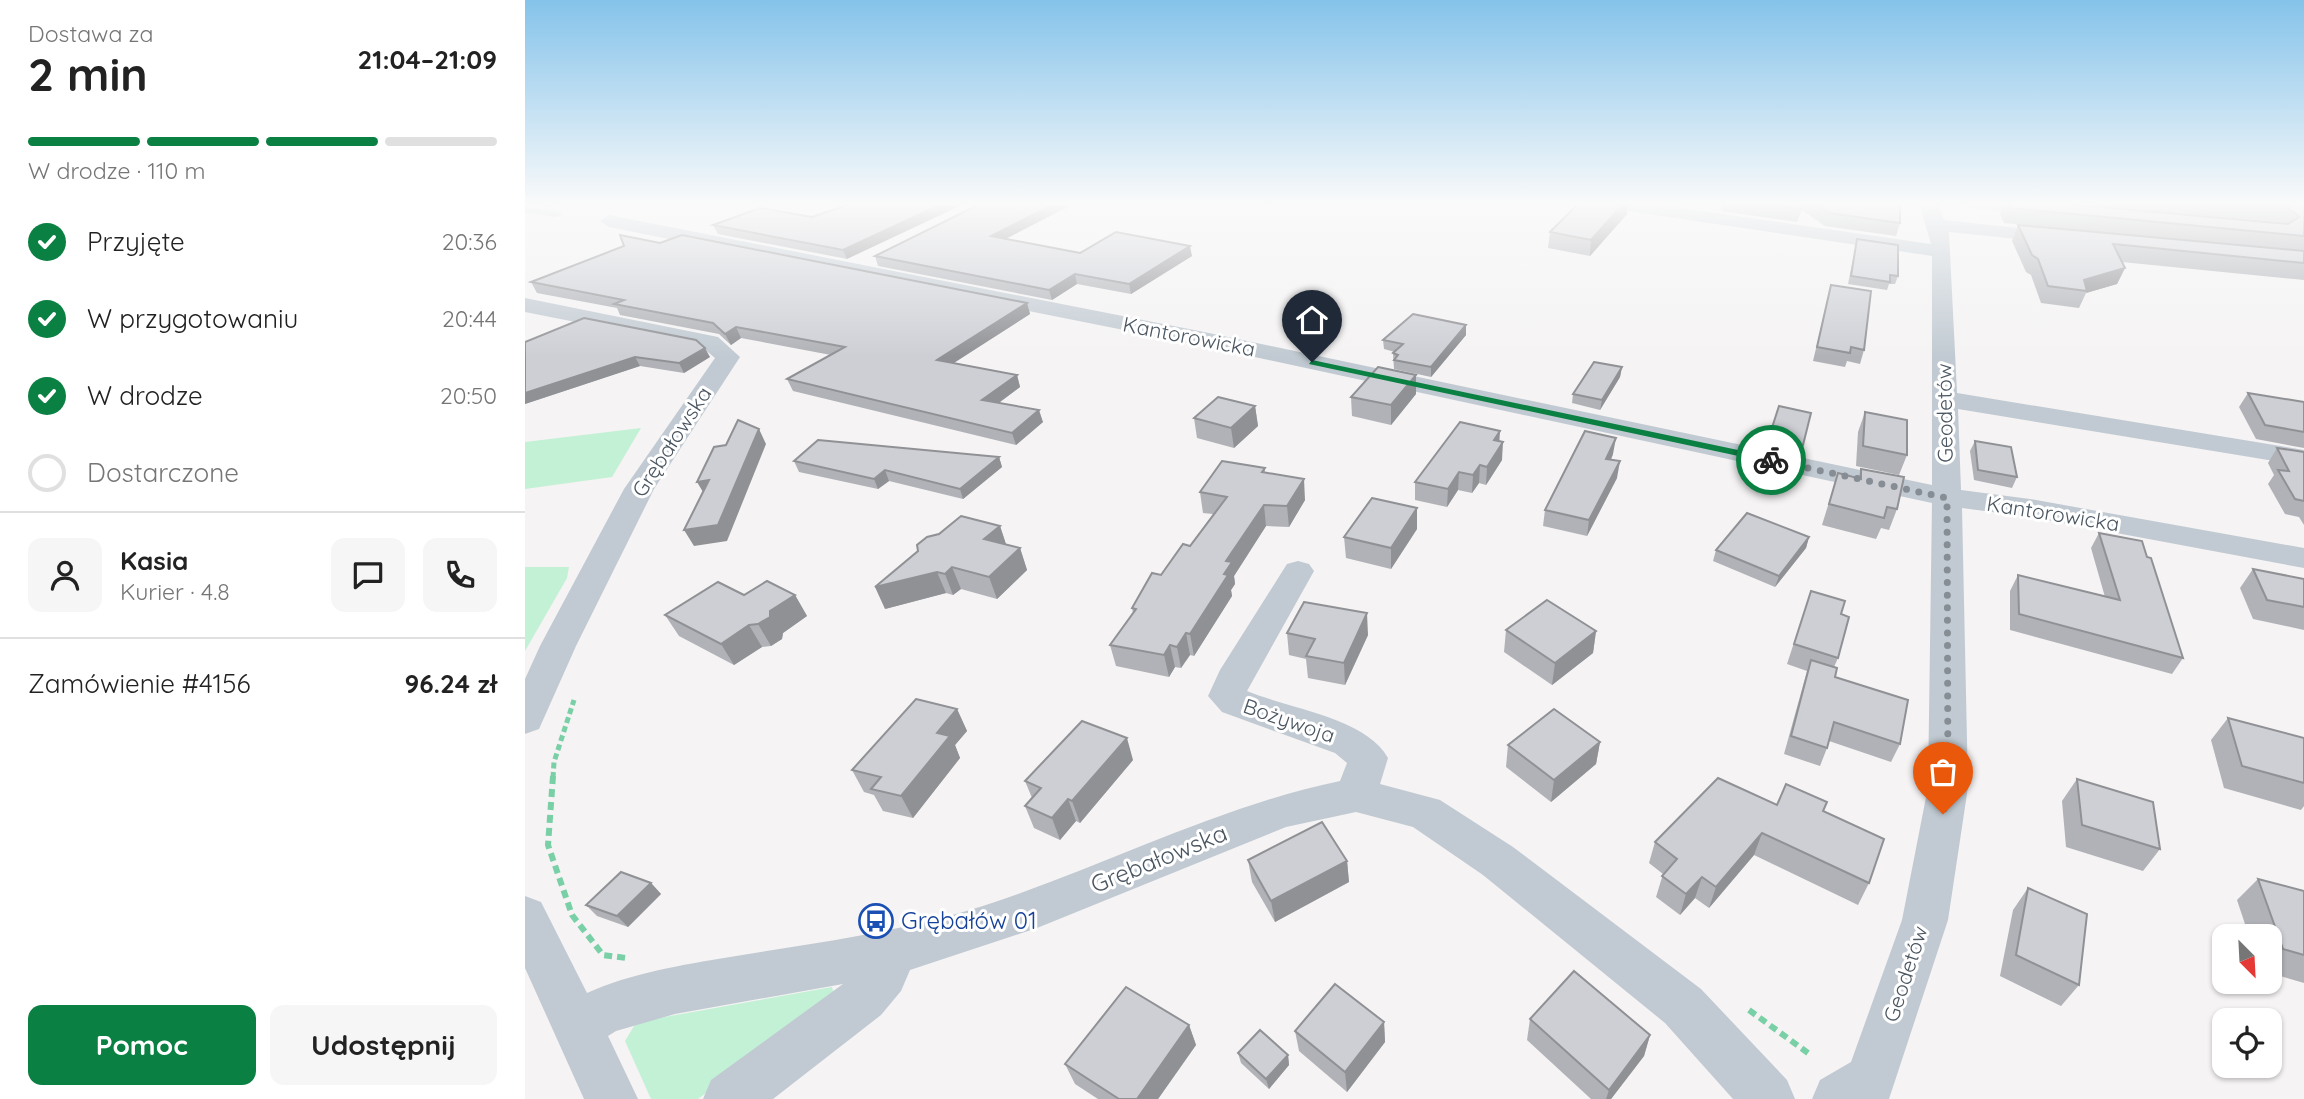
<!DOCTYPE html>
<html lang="pl">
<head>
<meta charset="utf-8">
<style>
  :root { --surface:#fff; --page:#f6f6f6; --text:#222; --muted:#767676; --line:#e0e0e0; --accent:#0b8043 }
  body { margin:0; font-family:Quicksand,sans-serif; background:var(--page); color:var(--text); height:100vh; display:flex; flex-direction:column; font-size:26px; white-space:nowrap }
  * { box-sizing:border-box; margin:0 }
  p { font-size:23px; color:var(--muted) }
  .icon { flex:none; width:38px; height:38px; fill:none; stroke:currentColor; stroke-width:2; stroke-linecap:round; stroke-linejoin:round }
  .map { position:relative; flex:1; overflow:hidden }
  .sheet { display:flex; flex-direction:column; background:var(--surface); width:525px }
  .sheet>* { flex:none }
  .needle { width:46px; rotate:156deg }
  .buttons { position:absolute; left:1687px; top:924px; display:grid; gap:14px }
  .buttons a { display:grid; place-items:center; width:70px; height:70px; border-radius:14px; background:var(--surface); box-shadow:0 2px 5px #0004; font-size:35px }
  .pin { position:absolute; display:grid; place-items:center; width:60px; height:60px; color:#fff; margin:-72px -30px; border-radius:50% 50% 50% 0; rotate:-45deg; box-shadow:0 0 7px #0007 }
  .pin .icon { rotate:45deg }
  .courier { position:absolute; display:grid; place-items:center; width:70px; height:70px; margin:-35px; border:5px solid #0b8043; border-radius:50%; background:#fff; color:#222; box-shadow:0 2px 9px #0007 }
  .headline em { font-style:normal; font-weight:800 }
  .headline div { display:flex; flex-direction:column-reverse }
  .headline { display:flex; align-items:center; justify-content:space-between; height:119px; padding:0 28px }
  h1 { font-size:46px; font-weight:800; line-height:52px }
  .bar { display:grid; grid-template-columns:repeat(4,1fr); gap:10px 7px; align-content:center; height:84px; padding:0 28px }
  .bar i { height:9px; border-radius:5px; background:var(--line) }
  .bar .on { background:var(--accent) }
  .bar p { grid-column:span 4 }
  .line { display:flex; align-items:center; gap:18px; padding:0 28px; border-top:2px solid var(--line) }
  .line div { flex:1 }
  .round { display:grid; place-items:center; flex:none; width:74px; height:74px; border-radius:14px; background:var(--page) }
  ol { padding:0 28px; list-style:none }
  li { display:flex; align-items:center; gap:21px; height:77px }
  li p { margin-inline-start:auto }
  li .icon { padding:7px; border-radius:50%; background:var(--accent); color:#fff; stroke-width:4 }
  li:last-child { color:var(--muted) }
  li i { width:38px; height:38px; border:4px solid var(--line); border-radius:50% }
  .button { display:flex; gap:14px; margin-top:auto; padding:14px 28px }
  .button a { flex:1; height:80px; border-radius:14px; background:var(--accent); color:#fff; font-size:28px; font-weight:800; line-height:80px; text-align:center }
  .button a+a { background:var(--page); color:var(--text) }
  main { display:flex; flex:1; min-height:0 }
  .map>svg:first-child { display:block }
</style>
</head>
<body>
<main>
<section class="sheet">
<div class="headline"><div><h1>2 min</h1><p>Dostawa za</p></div><em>21:04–21:09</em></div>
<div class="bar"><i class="on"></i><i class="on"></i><i class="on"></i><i></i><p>W drodze · 110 m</p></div>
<ol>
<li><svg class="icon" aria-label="check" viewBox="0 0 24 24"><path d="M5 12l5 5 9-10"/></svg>Przyjęte<p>20:36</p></li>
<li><svg class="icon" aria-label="check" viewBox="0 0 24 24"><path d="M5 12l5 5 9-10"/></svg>W przygotowaniu<p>20:44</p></li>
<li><svg class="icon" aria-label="check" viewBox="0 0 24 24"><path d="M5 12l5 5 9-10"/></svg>W drodze<p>20:50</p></li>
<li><i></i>Dostarczone</li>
</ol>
<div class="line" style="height:126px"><a class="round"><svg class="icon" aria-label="person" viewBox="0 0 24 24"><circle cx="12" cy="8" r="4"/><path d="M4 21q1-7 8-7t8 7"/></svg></a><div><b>Kasia</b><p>Kurier · 4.8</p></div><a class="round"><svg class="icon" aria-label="chat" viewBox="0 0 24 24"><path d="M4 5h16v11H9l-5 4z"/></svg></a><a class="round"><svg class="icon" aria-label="phone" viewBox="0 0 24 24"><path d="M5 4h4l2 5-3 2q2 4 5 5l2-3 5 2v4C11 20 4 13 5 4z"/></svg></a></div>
<div class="line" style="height:91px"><div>Zamówienie #4156</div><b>96.24 zł</b></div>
<div class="button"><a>Pomoc</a><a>Udostępnij</a></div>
</section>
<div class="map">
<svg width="1779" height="1099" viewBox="0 0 1779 1099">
  <rect width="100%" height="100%" fill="#f5f3f3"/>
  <g fill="#c3f1d5">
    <path d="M116,428L87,477L0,489V442Z"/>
    <path d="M44,567L42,578L0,651V567Z"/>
    <path d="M307,987L309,995L298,1005L173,1099H126L100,1041L109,1026L123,1020Z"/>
  </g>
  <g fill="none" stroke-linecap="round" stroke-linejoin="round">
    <path stroke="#7ad0a6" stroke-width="5" stroke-dasharray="6 3.5" stroke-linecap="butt" d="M28,778L29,762L49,700"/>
    <g stroke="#7ad0a6" stroke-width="6" stroke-dasharray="8 5" stroke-linecap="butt">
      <path d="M28,776L23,845L47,915L78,955L101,958"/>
      <path d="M1224,1010L1283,1053"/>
    </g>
    <path fill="#c1cad2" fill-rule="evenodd" d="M0,207L32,211L37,214L32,217L0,213Z"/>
    <g fill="#c1cad2" fill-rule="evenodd">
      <path d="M1073,203H1122L1406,244L1394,203H1412L1419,220L1539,233L1542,237L1532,243L1424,232L1432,393L1779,450V466L1433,409L1436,490L1505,499L1779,548V568L1505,517L1437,508L1443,787L1423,920L1364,1099H1287L1295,1080L1326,1062L1377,920L1403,787L1407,503L679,346L84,227L75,221L84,215L679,332L1407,485V256L1082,208Z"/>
      <path d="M1435,203H1516L1529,209L1520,214L1444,208Z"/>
      <path d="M0,298L193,337L215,357L129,489L51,646L14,729L0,734V679L15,646L99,489L190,358L177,347L0,312Z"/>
      <path d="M773,561L784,564L789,571L722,691C762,708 842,718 863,758L855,784L915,800L988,847L1176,989L1262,1080L1270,1099H1208L1140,1023L958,875L888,827L831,812L761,827L512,928L385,970L376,991L356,1015L248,1099H178L186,1080L318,984L150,1014L91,1031L83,1036L113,1099H59L0,968V896L16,902L62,993C106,973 157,965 205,957C278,945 353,935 424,916C557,879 680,809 815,781L822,763L810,753L697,712L683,696L695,670L762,564Z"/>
    </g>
  </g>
  <g fill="#b0b2b7">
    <path d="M6,203H35L22,207Z"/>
    <path d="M328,203L322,259L193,234L188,225L287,217Z"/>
    <path d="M550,203L481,239L555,253L667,256L606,294L552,284L527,300L353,266L350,256Z"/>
    <path d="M1054,203H1103L1102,214L1065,256L1023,248L1025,232Z"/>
    <path d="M1197,203H1368L1375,223L1371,236L1300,226L1277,210L1272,222L1196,211Z"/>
    <path d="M1479,203H1531L1756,223L1754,222L1557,205V203H1779V280L1597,262L1600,268L1592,284L1561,293L1554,308L1516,303L1506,275L1501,272L1487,241L1493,225L1565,231L1479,223L1475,214Z"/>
    <path d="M1332,239L1373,276L1370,284H1364L1362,290L1323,284Z"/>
    <path d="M135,243L502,303L505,314L429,363L492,375L495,387L474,403L518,422L491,445L268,391L262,379L306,355L216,338L206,345L194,334L95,315L92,308L12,293L6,282Z"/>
    <path d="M1306,285L1339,350L1335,364L1322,361L1320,367L1288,361Z"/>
    <path d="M941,335L906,377L869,369L868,353L870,352L859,349L858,340Z"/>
    <path d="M0,342L185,357L159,373L115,366L0,404Z"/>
    <path d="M1097,367L1095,377L1075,410L1047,403L1048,394Z"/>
    <path d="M1723,393L1779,402V448L1731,439L1714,407Z"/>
    <path d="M891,394L866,425L827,416L826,397Z"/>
    <path d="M730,406L733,426L709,448L672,438L669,418Z"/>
    <path d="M1254,406L1286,413L1275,455L1241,448Z"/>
    <path d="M1340,412L1382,455L1374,475L1331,466L1333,432Z"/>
    <path d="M974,441L977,460L961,485L954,483L947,493L933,490L922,507L890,500V482Z"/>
    <path d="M1450,441L1492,477L1487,488L1449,480L1445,451Z"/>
    <path d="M1752,448L1779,452V525L1774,517L1760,514L1743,484L1749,475L1743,463Z"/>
    <path d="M1088,454L1086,460L1092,478L1062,536L1018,526L1020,510Z"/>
    <path d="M474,457L477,467L438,499L364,481L353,489L274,472L269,461Z"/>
    <path d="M740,468V473L780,500L764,527L741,526L709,576L710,584L706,590L707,596L669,656L665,655L656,668L650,667L644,677L591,666L585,645L608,613L607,608L636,575L665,546L688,514L678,513L675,492Z"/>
    <path d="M1336,469L1372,509L1364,530L1356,528L1351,539L1297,525L1313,473L1333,478Z"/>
    <path d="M475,526L481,545L495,548L502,570L472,599L436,589L428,595L421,593L360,609Z"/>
    <path d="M892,529L866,569L821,558L819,537Z"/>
    <path d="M1574,533L1658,658L1647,674L1485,630V591L1493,575L1580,597L1566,548Z"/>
    <path d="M1284,537L1281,548L1250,587L1188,561L1191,550Z"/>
    <path d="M1728,569L1779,579V630L1728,619L1715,588Z"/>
    <path d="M1286,591L1316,614L1313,658L1309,667L1310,677L1375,744L1366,762L1304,741L1302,748L1295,766L1259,754L1282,671L1262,664Z"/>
    <path d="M219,595H270L282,616L258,633L257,639L246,646L237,647L209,665L154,636L140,615Z"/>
    <path d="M981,630L1071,631L1068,653L1027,685L979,652Z"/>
    <path d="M762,633L843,635L820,685L783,678L781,659L764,655Z"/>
    <path d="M432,709L442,731L430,745L435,758L388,818L358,811L349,795L339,792L327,770Z"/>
    <path d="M1703,718L1779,738V806L1776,810L1699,788L1686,740Z"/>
    <path d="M1075,742L1071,764L1026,802L981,767L983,745Z"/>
    <path d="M608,760L555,823L551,821L535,840L509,828L500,806L507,798L500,781Z"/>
    <path d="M1552,779L1635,849L1618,871L1541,847L1537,801Z"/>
    <path d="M1252,805L1298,811L1344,883L1333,905L1229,855L1184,908L1170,898L1155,915L1131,897L1138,874L1124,863L1130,842Z"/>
    <path d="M723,860L822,861L824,882L750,922L727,882Z"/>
    <path d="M1733,879L1779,891V983L1745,973V936H1724L1712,900Z"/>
    <path d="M126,883L136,894L103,927L72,916L61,905Z"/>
    <path d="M1503,888L1554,985L1536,1006L1475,976L1488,910Z"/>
    <path d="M1005,1019L1125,1035L1119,1056L1086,1099H1066L1002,1040Z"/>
    <path d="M859,1022L860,1042L822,1092L774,1051L770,1031Z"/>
    <path d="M664,1025L671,1045L633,1099H573L550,1084L540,1064Z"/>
    <path d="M713,1053L763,1055L764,1065L744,1089L716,1063Z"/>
  </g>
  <g fill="#909195">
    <path d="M20,203H35L22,207Z"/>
    <path d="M419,203H441L322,259L318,250Z"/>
    <path d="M531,203H550L468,245L466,236Z"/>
    <path d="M1099,203H1103L1102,214L1065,256L1066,240Z"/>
    <path d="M665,246L667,256L606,294L604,284Z"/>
    <path d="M1600,268L1592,284L1561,293L1562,291L1559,280Z"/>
    <path d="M550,274L552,284L527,300L524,290Z"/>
    <path d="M502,303L505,314L416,371L412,360Z"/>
    <path d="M941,325V335L906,377V367Z"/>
    <path d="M211,327L216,338L206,345L200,334Z"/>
    <path d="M180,348L185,357L159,373L154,363Z"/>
    <path d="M110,357L115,366L0,404V393Z"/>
    <path d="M1097,367L1095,377L1075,410L1077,400Z"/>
    <path d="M492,375L495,387L461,412L457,400Z"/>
    <path d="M891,375V394L866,425V405Z"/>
    <path d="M730,406L733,426L709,448L706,428Z"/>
    <path d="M514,410L518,422L491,445L487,433Z"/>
    <path d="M234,429L241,444L202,541L169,546L159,530Z"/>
    <path d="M975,431L974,448L969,440Z"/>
    <path d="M1091,438L1088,454L1079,475L1081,459Z"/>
    <path d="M978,442L977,460L961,485L962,467Z"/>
    <path d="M474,457L477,467L438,499L435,489Z"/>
    <path d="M1095,461L1092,478L1062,536L1064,520Z"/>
    <path d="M955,465L954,483L947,493L948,475Z"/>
    <path d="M360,470L364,481L353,489L349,479Z"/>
    <path d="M934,472L933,490L922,507L923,489Z"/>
    <path d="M779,479L780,500L764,527L762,506Z"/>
    <path d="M184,480L181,497L172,482Z"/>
    <path d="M739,505L741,526L709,576L710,584L706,590L707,596L669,656L665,634L699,574L701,561Z"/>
    <path d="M892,508V529L866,569V548Z"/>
    <path d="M475,526L482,547L459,539Z"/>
    <path d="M1284,537L1281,548L1250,587L1254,576Z"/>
    <path d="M495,548L502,570L472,599L464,577Z"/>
    <path d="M427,567L436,589L428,595L420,574Z"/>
    <path d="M412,572L421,593L360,609L350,587Z"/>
    <path d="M270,595L282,616L258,633L257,639L246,646L233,624L245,611Z"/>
    <path d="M842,613L843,635L820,685L819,663Z"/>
    <path d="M224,625L237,647L209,665L196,644Z"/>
    <path d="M1071,631L1068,653L1027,685L1030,663Z"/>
    <path d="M661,633L665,655L656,668L652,647Z"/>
    <path d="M645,645L650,667L644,677L639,655Z"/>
    <path d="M432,709L442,731L430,745L435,758L388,818L376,796L412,733Z"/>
    <path d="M602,738L608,760L555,823L547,801Z"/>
    <path d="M1075,742L1071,764L1026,802L1029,780Z"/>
    <path d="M543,799L551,821L535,840L527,818Z"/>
    <path d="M1237,833L1229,855L1184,908L1191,887Z"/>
    <path d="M822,861L824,882L750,922L746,901Z"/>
    <path d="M1177,877L1170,898L1155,915L1161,894Z"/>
    <path d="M126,883L136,894L103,927L92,916Z"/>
    <path d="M859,1022L860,1042L822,1092L820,1072Z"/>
    <path d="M664,1025L671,1045L633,1099H612Z"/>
    <path d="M1125,1035L1119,1056L1086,1099H1081L1084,1090Z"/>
    <path d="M763,1055L764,1065L744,1089L741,1079Z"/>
  </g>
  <g fill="#cdcfd5" stroke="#909195" stroke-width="2">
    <path d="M328,203H419L318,250L188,225L235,208L287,217Z"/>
    <path d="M457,203H531L466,236L555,253L591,232L665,246L604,284L550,274L524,290L350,256Z"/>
    <path d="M1054,203H1099L1066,240L1025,232Z"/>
    <path d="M1234,203H1278L1276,209Z"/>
    <path d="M1289,203L1375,204V223L1304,213Z"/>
    <path d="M1483,203H1531L1763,224L1774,217L1763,207L1717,203H1779V236L1485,208Z"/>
    <path d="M1493,225L1779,251V263L1588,244L1600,268L1559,280L1562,291L1523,286L1513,259L1507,255Z"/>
    <path d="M95,235L135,243L157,235L502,303L412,360L492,375L457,400L514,410L487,433L262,379L320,347L211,327L200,334L188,323L89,304L99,300L6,282L99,246Z"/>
    <path d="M1332,239L1373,245V276L1365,275V282L1326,276Z"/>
    <path d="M1306,285L1346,291L1339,350L1326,347L1325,353L1292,347Z"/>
    <path d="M888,314L941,325L906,367L869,360L873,355L868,353L878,344L858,340Z"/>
    <path d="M59,318L171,340L180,348L154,363L110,357L0,393V342Z"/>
    <path d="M1069,362L1097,367L1077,400L1048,394Z"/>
    <path d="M853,367L891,375L866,405L826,397Z"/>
    <path d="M1723,393L1779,402V432L1740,425Z"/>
    <path d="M693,397L730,406L706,428L669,418Z"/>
    <path d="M1254,406L1286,413L1278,445L1244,437Z"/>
    <path d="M1340,412L1382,420V455L1338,446Z"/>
    <path d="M213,420L234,429L193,525L159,530L184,480L172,482L189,447L201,445Z"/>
    <path d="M935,422L975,431L969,440L978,442L962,467L955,465L948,475L934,472L923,489L890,482Z"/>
    <path d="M1060,431L1091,438L1081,459L1095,461L1064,520L1020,510Z"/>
    <path d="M293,440L474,457L435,489L360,470L349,479L269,461Z"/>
    <path d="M1450,441L1486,447L1492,477L1453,470Z"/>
    <path d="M1752,448L1779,452V501L1770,499L1753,470L1764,471Z"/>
    <path d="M697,461L740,468L737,472L779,479L762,506L739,505L701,561L707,562L699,574L703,575L665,634L661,633L652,647L645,645L639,655L585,645L611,609L607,608L627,573L636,575L658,544L665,546L702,497L675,492Z"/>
    <path d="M1336,469L1379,477L1372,509L1362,507L1359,518L1304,504L1313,473L1336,479Z"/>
    <path d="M847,498L892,508L866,548L819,537Z"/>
    <path d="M1222,513L1284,537L1254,576L1191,550Z"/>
    <path d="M436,516L475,526L459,539L495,548L464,577L427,567L420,574L412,572L350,587L393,551L392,545L402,537L414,534Z"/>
    <path d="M1574,533L1617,541L1622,557L1626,558L1658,658L1494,614L1493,575L1595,600Z"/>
    <path d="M1728,569L1779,579V607L1742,600Z"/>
    <path d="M242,581L270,595L245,611V617L233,624L224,625L196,644L140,615L193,582L219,595Z"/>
    <path d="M1286,591L1320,601L1316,614L1324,617L1313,658L1269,644Z"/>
    <path d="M1022,600L1071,631L1030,663L981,630Z"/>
    <path d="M779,602L842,613L819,663L781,656L790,639L762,633Z"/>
    <path d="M1286,660L1312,668L1310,677L1383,700L1375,744L1309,722L1302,748L1266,736Z"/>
    <path d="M391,699L432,709L412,733L425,736L376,796L346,789L356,777L327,770Z"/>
    <path d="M1029,709L1075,742L1029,780L983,745Z"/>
    <path d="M1703,718L1779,738V783L1717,766Z"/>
    <path d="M557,721L602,738L547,801L543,799L527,818L500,806L516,788L500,781Z"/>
    <path d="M1193,778L1252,805L1261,784L1302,802L1298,811L1359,839L1344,883L1237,833L1191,887L1177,877L1161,894L1137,876L1152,859L1130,842Z"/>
    <path d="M1552,779L1628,802L1635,849L1557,825Z"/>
    <path d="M797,822L822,861L746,901L723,860Z"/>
    <path d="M96,872L126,883L92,916L61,905Z"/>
    <path d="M1733,879L1779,891V955L1758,949Z"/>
    <path d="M1503,888L1562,914L1554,985L1491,955Z"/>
    <path d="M1049,971L1125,1035L1084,1090L1005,1019Z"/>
    <path d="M810,984L859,1022L820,1072L770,1031Z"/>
    <path d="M601,987L664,1025L612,1099H594L540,1064Z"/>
    <path d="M735,1030L763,1055L741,1079L713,1053Z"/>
  </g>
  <linearGradient id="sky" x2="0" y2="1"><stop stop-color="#85c3ea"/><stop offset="0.57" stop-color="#fafafa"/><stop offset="1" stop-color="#fafafa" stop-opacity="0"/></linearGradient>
  <rect width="1779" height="357" fill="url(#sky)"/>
  <path fill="#0b8043" d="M787,360L1246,457L1251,460L1246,463L784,364Z"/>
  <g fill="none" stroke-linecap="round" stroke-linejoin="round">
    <path stroke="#868d94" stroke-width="7" stroke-dasharray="0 12.6" d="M1246,460L1422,498L1423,788L1418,814"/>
  </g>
  <defs>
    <g id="bus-ring" transform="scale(1.75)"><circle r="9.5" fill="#fff" stroke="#1a4fb4" stroke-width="1.5"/><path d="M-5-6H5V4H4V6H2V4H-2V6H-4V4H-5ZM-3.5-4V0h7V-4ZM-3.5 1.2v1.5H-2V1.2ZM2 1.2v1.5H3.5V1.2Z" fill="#1a4fb4"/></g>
  </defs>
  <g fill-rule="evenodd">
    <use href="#bus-ring" x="351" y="921"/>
  </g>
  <g text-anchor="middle" stroke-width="6" stroke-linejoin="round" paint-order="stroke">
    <g font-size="21" fill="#4a5661" stroke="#fff">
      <text transform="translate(664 337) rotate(11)" y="7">Kantorowicka</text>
      <text transform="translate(1420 413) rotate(-91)" y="7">Geodetów</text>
      <text transform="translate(147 442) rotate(-57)" y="7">Grębałowska</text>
      <text transform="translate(1528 514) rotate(9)" y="7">Kantorowicka</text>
      <text transform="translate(764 721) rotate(19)" y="7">Bożywoja</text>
      <text transform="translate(1381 974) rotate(-72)" y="7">Geodetów</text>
    </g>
    <g font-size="24" fill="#4a5661" stroke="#fff">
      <text transform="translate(634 859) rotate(-22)" y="8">Grębałowska</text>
    </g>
    <g font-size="24" fill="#164399" stroke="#fff" text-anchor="start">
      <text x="376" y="929">Grębałów 01</text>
    </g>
  </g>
</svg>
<div class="buttons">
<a><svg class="needle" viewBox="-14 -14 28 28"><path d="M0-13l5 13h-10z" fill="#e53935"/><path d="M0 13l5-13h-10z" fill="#767676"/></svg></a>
<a><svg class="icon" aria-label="locate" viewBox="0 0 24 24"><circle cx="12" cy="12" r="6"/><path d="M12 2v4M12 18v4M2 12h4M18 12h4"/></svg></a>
</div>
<div class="pin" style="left:1418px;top:814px;background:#ea580c"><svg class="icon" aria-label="bag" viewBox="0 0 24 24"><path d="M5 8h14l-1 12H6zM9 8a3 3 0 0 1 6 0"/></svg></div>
<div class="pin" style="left:787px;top:362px;background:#1f2937"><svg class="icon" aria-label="home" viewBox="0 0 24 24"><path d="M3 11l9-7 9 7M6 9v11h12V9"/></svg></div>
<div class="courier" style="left:1246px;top:460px"><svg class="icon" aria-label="bike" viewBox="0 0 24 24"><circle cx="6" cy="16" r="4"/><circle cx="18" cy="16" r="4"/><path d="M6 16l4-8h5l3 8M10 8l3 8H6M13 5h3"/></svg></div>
</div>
</main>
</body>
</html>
